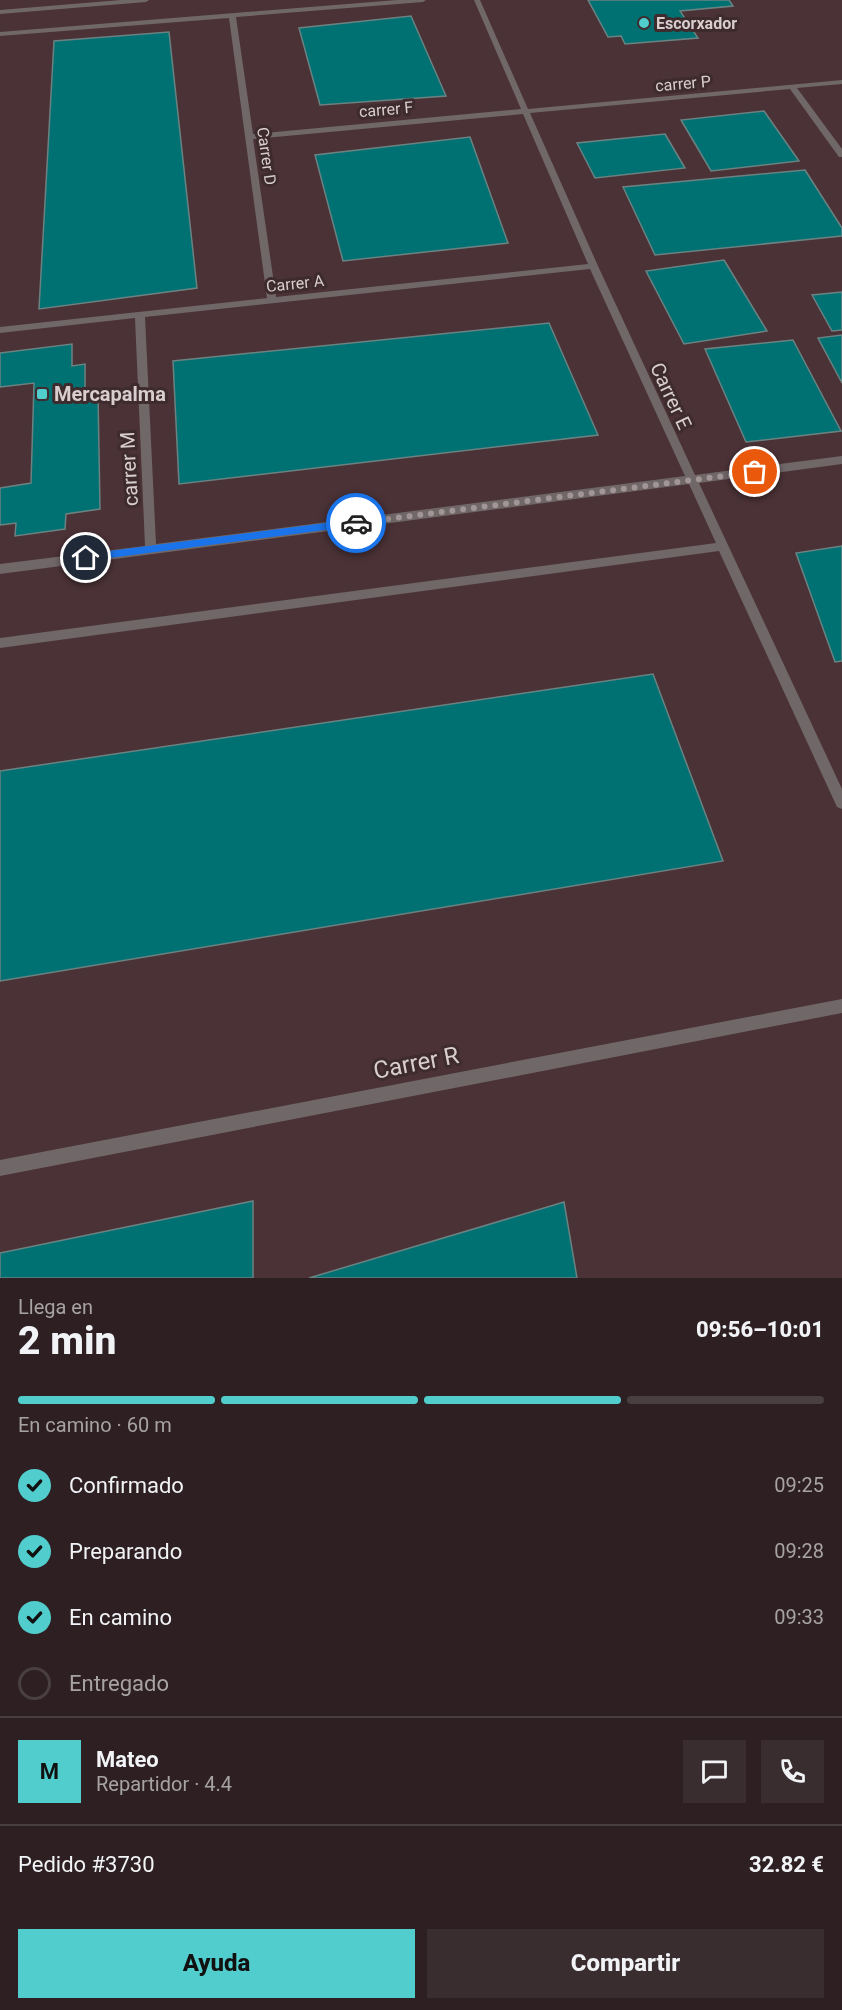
<!DOCTYPE html>
<html lang="es">
<head>
<meta charset="utf-8">
<style>
  :root { --surface:#2e2022; --page:#3a2d2f; --text:#f1f3f6; --muted:#a7a3a5; --line:#493e40; --accent:#52cdce }
  body { margin:0; font-family:Roboto,sans-serif; background:var(--page); color:var(--text); height:100vh; display:flex; flex-direction:column; font-size:22px; white-space:nowrap }
  * { box-sizing:border-box; margin:0 }
  p { font-size:20px; color:var(--muted) }
  .icon { flex:none; width:33px; height:33px; fill:none; stroke:currentColor; stroke-width:2; stroke-linecap:round; stroke-linejoin:round }
  .map { position:relative; height:1278px; overflow:hidden }
  .sheet { display:flex; flex-direction:column; background:var(--surface); flex:1 }
  .sheet>* { flex:none }
  .pin { position:absolute; display:grid; place-items:center; width:51px; height:51px; color:#fff; margin:-26px; border:3px solid #fff; border-radius:50%; box-shadow:0 2px 6px #0007 }
  .courier { position:absolute; display:grid; place-items:center; width:60px; height:60px; margin:-30px; border:4px solid #1a73e8; border-radius:50%; background:#fff; color:#222; box-shadow:0 2px 8px #0007 }
  .summary em { font-style:normal; font-weight:800 }
  .summary div { display:flex; flex-direction:column-reverse }
  .summary { display:flex; align-items:center; justify-content:space-between; height:102px; padding:0 18px }
  h1 { font-size:39px; font-weight:800; line-height:45px }
  .bar { display:grid; grid-template-columns:repeat(4,1fr); gap:9px 6px; align-content:center; height:72px; padding:0 18px }
  .bar i { height:8px; border-radius:4px; background:var(--line) }
  .bar .selected { background:var(--accent) }
  .bar p { grid-column:span 4 }
  .line { display:flex; align-items:center; gap:15px; padding:0 18px; border-top:2px solid var(--line) }
  .line div { flex:1 }
  .round { display:grid; place-items:center; flex:none; width:63px; height:63px; border-radius:0px; background:var(--page) }
  ol { padding:0 18px; list-style:none }
  li { display:flex; align-items:center; gap:18px; height:66px }
  li p { margin-inline-start:auto }
  li .icon { padding:6px; border-radius:50%; background:var(--accent); color:#111; stroke-width:4 }
  li:last-child { color:var(--muted) }
  li i { width:33px; height:33px; border:3px solid var(--line); border-radius:50% }
  .button { display:flex; gap:12px; margin-top:auto; padding:12px 18px }
  .button a { flex:1; height:69px; border-radius:0px; background:var(--accent); color:#111; font-size:24px; font-weight:800; line-height:69px; text-align:center }
  .button a+a { background:var(--page); color:var(--text) }
  .map>svg:first-child { display:block }
</style>
</head>
<body>
<div class="map">
<svg width="842" height="1278" viewBox="0 0 842 1278">
  <rect width="100%" height="100%" fill="#3d2b2e"/>
  <rect fill="#4b3237" x="0" y="0" width="842" height="1278"/>
  <g fill="#007172" stroke="#6b8282" stroke-width="1.5">
    <path d="M588,0H729L733,6L680,11L698,38L625,44L621,36L608,37Z"/>
    <path d="M411,16L446,96L320,105L299,28Z"/>
    <path d="M169,32L197,288L39,309L54,41Z"/>
    <path d="M764,111L799,161L711,171L681,120Z"/>
    <path d="M665,134L685,168L595,178L577,143Z"/>
    <path d="M470,137L508,243L343,261L315,155Z"/>
    <path d="M805,170L842,228V236L655,255L623,187Z"/>
    <path d="M724,260L767,331L684,344L646,271Z"/>
    <path d="M842,292V330L832,331L812,295Z"/>
    <path d="M549,323L598,435L179,484L173,361Z"/>
    <path d="M842,335V383L818,338Z"/>
    <path d="M793,340L841,431L746,442L705,349Z"/>
    <path d="M72,344V366L85,364V394L98,392L100,509L66,514L65,529L15,536L16,523L0,525V488L31,483L34,383L0,387V353Z"/>
    <path d="M842,546V661L835,662L796,553Z"/>
    <path d="M653,674L723,861L0,981V771Z"/>
    <path d="M253,1201V1278H0V1253Z"/>
    <path d="M564,1202L577,1278H309Z"/>
  </g>
  <g fill="none" stroke-linecap="round" stroke-linejoin="round">
    <g fill="#706768" fill-rule="evenodd">
      <path d="M121,0H149L146,2L0,14V10Z"/>
      <path d="M397,0H426L423,2L236,17L253,134L521,109L474,0H480L528,109L842,80V84L797,88L842,149V157H839L790,89L530,113L598,266L695,475L842,456V464L699,483L842,789V809L837,807L719,551L0,648V638L716,543L689,484L0,574V564L145,546L135,318L0,333V327L267,298L229,18L0,36V32ZM523,114L588,264L276,297L253,139ZM590,269L685,476L156,544L145,317Z"/>
      <path d="M842,999V1013L0,1176V1160Z"/>
    </g>
  </g>
  <path fill="#1a73e8" d="M356,519L360,523L356,526L86,561L81,558L86,554Z"/>
  <g fill="none" stroke-linecap="round" stroke-linejoin="round">
    <path stroke="#a29597" stroke-width="6" stroke-dasharray="0 10.8" d="M356,523L755,472"/>
  </g>
  <g fill="#52cdce" stroke="#3d2b2e" stroke-width="2">
    <circle cx="644" cy="23" r="6"/>
    <rect x="36" y="388" width="12" height="12" rx="3"/>
  </g>
  <g text-anchor="middle" stroke-width="6" stroke-linejoin="round" paint-order="stroke">
    <g font-size="16" font-weight="bold" fill="#d9cecf" stroke="#3d2b2e" text-anchor="start">
      <text x="656" y="29">Escorxador</text>
    </g>
    <g font-size="16" fill="#d9cecf" stroke="#3d2b2e">
      <text transform="translate(683 83) rotate(-5)" y="6">carrer P</text>
      <text transform="translate(386 109) rotate(-5)" y="6">carrer F</text>
      <text transform="translate(267 156) rotate(82)" y="6">Carrer D</text>
      <text transform="translate(295 283) rotate(-6)" y="6">Carrer A</text>
    </g>
    <g font-size="20" font-weight="bold" fill="#d9cecf" stroke="#3d2b2e" text-anchor="start">
      <text x="54" y="401">Mercapalma</text>
    </g>
    <g font-size="20" fill="#d9cecf" stroke="#3d2b2e">
      <text transform="translate(671 396) rotate(65)" y="7">Carrer E</text>
      <text transform="translate(129 469) rotate(-93)" y="7">carrer M</text>
    </g>
    <g font-size="24" fill="#d9cecf" stroke="#3d2b2e">
      <text transform="translate(416 1063) rotate(-11)" y="8">Carrer R</text>
    </g>
  </g>
</svg>
<div class="pin" style="left:755px;top:472px;background:#ea580c"><svg class="icon" aria-label="bag" viewBox="0 0 24 24"><path d="M5 8h14l-1 12H6zM9 8a3 3 0 0 1 6 0"/></svg></div>
<div class="pin" style="left:86px;top:558px;background:#1f2937"><svg class="icon" aria-label="home" viewBox="0 0 24 24"><path d="M3 11l9-7 9 7M6 9v11h12V9"/></svg></div>
<div class="courier" style="left:356px;top:523px"><svg class="icon" aria-label="car" viewBox="0 0 24 24"><path d="M5 17H2v-5l4-1 3-4h7l3 4 3 1v5h-3M9 17h6M6 11h13"/><circle cx="7" cy="17" r="2"/><circle cx="17" cy="17" r="2"/></svg></div>
</div>
<section class="sheet">
<div class="summary"><div><h1>2 min</h1><p>Llega en</p></div><em>09:56–10:01</em></div>
<div class="bar"><i class="selected"></i><i class="selected"></i><i class="selected"></i><i></i><p>En camino · 60 m</p></div>
<ol>
<li><svg class="icon" aria-label="check" viewBox="0 0 24 24"><path d="M5 12l5 5 9-10"/></svg>Confirmado<p>09:25</p></li>
<li><svg class="icon" aria-label="check" viewBox="0 0 24 24"><path d="M5 12l5 5 9-10"/></svg>Preparando<p>09:28</p></li>
<li><svg class="icon" aria-label="check" viewBox="0 0 24 24"><path d="M5 12l5 5 9-10"/></svg>En camino<p>09:33</p></li>
<li><i></i>Entregado</li>
</ol>
<div class="line" style="height:108px"><b class="round" style="background:var(--accent);color:#111">M</b><div><b>Mateo</b><p>Repartidor · 4.4</p></div><a class="round"><svg class="icon" aria-label="chat" viewBox="0 0 24 24"><path d="M4 5h16v11H9l-5 4z"/></svg></a><a class="round"><svg class="icon" aria-label="phone" viewBox="0 0 24 24"><path d="M5 4h4l2 5-3 2q2 4 5 5l2-3 5 2v4C11 20 4 13 5 4z"/></svg></a></div>
<div class="line" style="height:78px"><div>Pedido #3730</div><b>32.82 €</b></div>
<div class="button"><a>Ayuda</a><a>Compartir</a></div>
</section>
</body>
</html>
